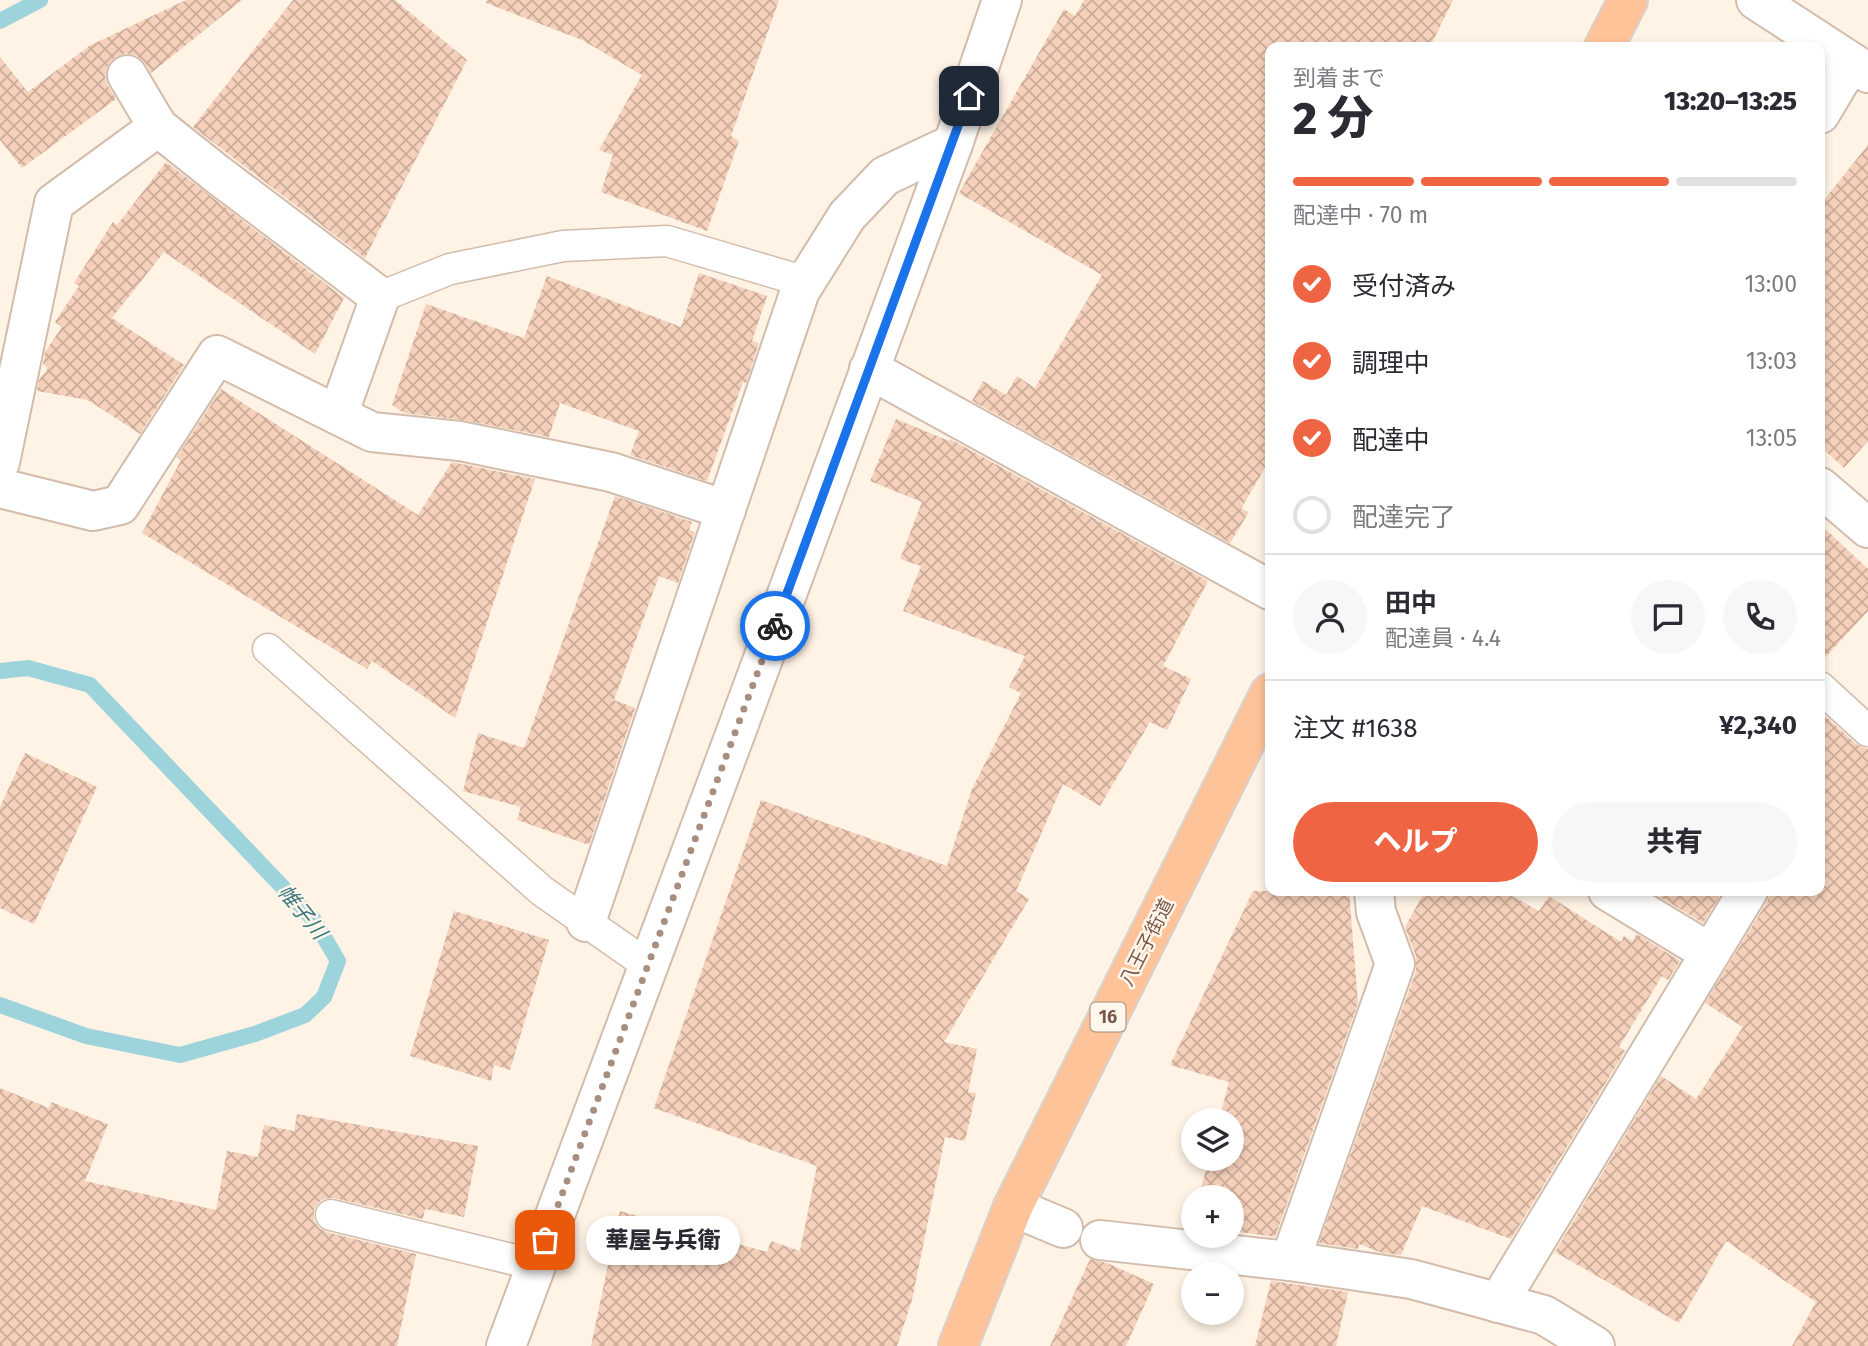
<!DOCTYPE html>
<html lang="ja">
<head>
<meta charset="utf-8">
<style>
  :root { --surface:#fff; --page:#f7f7f7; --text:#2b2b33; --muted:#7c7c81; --line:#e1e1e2; --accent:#ef6442 }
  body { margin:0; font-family:"Fira Sans","Noto Sans JP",sans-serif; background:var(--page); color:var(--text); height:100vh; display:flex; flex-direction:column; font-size:26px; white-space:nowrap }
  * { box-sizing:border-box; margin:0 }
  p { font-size:23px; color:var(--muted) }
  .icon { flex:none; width:38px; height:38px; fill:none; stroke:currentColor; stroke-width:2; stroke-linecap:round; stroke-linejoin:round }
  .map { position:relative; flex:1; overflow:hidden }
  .drawer { position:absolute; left:1265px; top:42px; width:560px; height:854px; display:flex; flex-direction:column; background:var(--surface); border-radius:14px; box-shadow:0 4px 10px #0003 }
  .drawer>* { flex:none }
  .fabs { position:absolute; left:1181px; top:1108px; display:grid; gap:14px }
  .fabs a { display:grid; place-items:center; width:63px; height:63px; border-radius:50%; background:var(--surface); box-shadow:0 4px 10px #0003; font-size:35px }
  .pin { position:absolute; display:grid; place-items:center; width:60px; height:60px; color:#fff; margin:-30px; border-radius:14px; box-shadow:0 4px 10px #0006 }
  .courier { position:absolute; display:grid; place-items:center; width:70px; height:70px; margin:-35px; border:5px solid #1a73e8; border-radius:50%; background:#fff; color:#222; box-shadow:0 2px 9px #0007 }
  .bubble { position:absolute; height:49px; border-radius:24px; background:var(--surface); box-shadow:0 4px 10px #0003; font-size:23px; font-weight:800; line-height:49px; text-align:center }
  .summary em { font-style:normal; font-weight:800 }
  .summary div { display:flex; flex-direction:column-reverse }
  .summary { display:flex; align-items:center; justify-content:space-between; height:119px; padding:0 28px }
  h1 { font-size:46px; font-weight:800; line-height:52px }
  .bar { display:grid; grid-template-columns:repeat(4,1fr); gap:10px 7px; align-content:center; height:84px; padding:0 28px }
  .bar i { height:9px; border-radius:5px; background:var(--line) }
  .bar .selected { background:var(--accent) }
  .bar p { grid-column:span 4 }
  .line { display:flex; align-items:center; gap:18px; padding:0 28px; border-top:2px solid var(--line) }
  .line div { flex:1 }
  .round { display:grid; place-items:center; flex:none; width:74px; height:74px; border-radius:37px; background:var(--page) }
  ol { padding:0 28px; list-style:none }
  li { display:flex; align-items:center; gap:21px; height:77px }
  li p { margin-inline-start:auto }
  li .icon { padding:7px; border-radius:50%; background:var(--accent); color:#fff; stroke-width:4 }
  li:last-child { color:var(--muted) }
  li i { width:38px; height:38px; border:4px solid var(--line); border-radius:50% }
  .cta { display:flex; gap:14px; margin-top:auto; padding:14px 28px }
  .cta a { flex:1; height:80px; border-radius:42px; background:var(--accent); color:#fff; font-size:28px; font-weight:800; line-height:80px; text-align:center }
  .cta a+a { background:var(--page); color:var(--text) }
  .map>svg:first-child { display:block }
</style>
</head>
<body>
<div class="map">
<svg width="1868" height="1346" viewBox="0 0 1868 1346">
  <defs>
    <pattern id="building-cross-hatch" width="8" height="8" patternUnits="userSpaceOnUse" patternTransform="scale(1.75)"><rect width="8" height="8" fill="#f5d0ba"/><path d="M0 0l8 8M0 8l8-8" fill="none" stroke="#cbac99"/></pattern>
  </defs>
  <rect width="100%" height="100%" fill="#fef3e5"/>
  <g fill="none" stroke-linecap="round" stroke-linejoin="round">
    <g stroke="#9dd3db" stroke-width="16">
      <path d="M0,21L40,0"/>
      <path d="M0,671L28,668L90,685L314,920L338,961L324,997L305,1015L255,1034L180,1055L86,1036L0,1005"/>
    </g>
  </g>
  <g fill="url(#building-cross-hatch)">
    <path d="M186,0H242L151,73L145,63L137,56L126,53L115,57L108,65L105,76L108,86L116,99L22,168L0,140V57L28,92L89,46Z"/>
    <path d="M293,0H395L467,60L365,258L193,127Z"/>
    <path d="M487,0H779L731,136L739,141L707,231L601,192L613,155L599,150L642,75L582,40L486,3Z"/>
    <path d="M1084,0H1453L1430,47H1270V459L1241,509L1249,512L1230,543L972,401L983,381L1006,395L1017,376L1035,388L1102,275L959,193L1064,9L1075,16Z"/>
    <path d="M1868,145V441L1844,468L1820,446V205Z"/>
    <path d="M166,162L344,298L315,354L164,252L112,318L184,365L140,434L88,400L37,391L39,380L48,368L43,364L45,352L62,327L55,322L79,286L74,283L113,222L117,225Z"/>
    <path d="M699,273L767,296L752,341L759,343L746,383L743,382L707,481L630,455L639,431L560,403L549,437L464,420L404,413L392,405L426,304L524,338L547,276L681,327Z"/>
    <path d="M221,389L418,515L452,462L535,479L455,718L372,661L367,669L142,533L181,460L177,457Z"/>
    <path d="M896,419L949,441L950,439L1208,581L1163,666L1191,679L1167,730L1150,722L1100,806L1063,784L1016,891L1029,899L944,1042L977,1049L968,1092L976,1093L965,1141L945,1137L912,1300L897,1346H591L609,1260L607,1259L620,1211L767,1252L771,1241L800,1251L817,1166L654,1108L761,800L947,866L972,789L1021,693L1009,687L1025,656L903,611L921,566L900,559L922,502L870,481Z"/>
    <path d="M615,496L692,522L689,530L695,532L678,583L659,576L614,700L635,708L589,845L517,820L521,807L463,791L478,733L524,748Z"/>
    <path d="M1820,524L1868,569V611L1820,663Z"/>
    <path d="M1820,711L1856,744L1868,749V1346H1792L1816,1302L1726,1241L1679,1323L1555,1252L1661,1076L1696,1099L1743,1027L1705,1003L1767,902L1770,891H1820Z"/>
    <path d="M25,753L97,787L34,924L0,908V807Z"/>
    <path d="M1253,891H1349L1358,1003L1275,1237L1232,1231V1197H1199L1209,1158H1232V1120H1219L1229,1082L1170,1065Z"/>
    <path d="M1425,891H1503L1539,911L1549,896L1621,942L1624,936L1632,941L1637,934L1680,961L1668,980L1662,976L1619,1047L1625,1051L1511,1239L1422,1206L1401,1255L1382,1253L1359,1244L1358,1249L1319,1243L1416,971V956L1405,927Z"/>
    <path d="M1664,891H1723L1703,923L1660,897Z"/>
    <path d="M454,911L549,940L510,1070L494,1065L491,1081L410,1056Z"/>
    <path d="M0,1088L49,1108L51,1102L108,1124L85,1181L216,1210L227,1151L258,1157L264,1125L294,1131L297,1114L478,1146L464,1217L425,1209L423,1219L334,1198H327L319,1202L314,1210V1221L319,1228L326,1232L416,1254L397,1346H0Z"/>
    <path d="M1090,1259L1107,1263L1154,1284L1126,1346H1050Z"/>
    <path d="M1271,1281L1348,1292L1336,1346H1255Z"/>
  </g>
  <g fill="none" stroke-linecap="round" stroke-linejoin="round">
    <g stroke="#d3bcac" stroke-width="33">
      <g id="service">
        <path d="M380,297L450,269L563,246L667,241L806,282"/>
        <path d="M268,649L542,891L649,966"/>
        <path d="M1820,687L1868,731"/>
        <path d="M331,1215L536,1265"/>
      </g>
    </g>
    <g stroke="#d3bcac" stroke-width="42">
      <g id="minor">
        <path d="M1756,0L1868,73"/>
        <path d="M127,75L158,127L217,174L380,297L338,415"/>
        <path d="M1820,114L1851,62"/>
        <path d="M869,369L1270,590"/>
        <path d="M0,462L54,203L158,127"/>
        <path d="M1820,487L1868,528"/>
        <path d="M0,488L93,511L120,505L217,355L372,432L460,441L611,472L726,510"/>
        <path d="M1608,891L1710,953"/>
        <path d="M586,922L800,291L847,216L885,176L953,144"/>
        <path d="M1013,1207L1063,1228"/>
        <path d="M1100,1240L1290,1261L1411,1279L1544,1315L1595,1346"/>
        <path d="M1290,1261L1395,964L1376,912L1374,891"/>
        <path d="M1498,1303L1748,891"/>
      </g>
    </g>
    <g stroke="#d3bcac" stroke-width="42">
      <path id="tertiary" d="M506,1346L736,732L953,144L1002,0"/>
    </g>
    <g stroke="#d9d0cc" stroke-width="42">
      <g id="trunk">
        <path d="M1604,47L1628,0"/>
        <path d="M958,1346L1013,1207L1270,693"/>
      </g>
    </g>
    <use href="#service" stroke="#fff" stroke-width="30"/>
    <use href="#minor" stroke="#fff" stroke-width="38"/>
    <use href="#tertiary" stroke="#fff" stroke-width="38"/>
    <use href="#trunk" stroke="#fec399" stroke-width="38"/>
  </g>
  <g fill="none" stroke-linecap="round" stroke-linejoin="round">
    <path stroke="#a88e7f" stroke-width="7" stroke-dasharray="0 12.6" d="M545,1240L775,626"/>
    <path stroke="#1a73e8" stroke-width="9" d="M775,626L969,96"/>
  </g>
  <g text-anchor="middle" stroke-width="5" stroke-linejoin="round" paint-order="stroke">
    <rect fill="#fff7ec" stroke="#a18879" stroke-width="2" x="1090.5" y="1002.5" width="35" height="29" rx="5"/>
    <g font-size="18" font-weight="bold" fill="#795848">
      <text x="1108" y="1023">16</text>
    </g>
    <g font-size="19" fill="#795848" stroke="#fff7ec">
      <text transform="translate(1146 942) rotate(-63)" y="7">八王子街道</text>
    </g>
    <g font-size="21" font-style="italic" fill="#3a767e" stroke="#fff7ec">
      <text transform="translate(302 912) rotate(51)" y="7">帷子川</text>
    </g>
  </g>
</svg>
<div class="fabs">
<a><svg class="icon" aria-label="layers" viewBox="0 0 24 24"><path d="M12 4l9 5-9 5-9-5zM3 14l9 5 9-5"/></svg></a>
<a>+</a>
<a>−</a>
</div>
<div class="pin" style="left:545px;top:1240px;background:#ea580c"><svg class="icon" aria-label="bag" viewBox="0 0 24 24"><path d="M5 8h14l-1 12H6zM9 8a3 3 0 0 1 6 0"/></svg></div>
<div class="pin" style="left:969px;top:96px;background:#1f2937"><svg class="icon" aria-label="home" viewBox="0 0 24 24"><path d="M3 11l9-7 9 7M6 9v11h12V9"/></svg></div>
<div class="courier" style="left:775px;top:626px"><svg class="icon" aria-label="bike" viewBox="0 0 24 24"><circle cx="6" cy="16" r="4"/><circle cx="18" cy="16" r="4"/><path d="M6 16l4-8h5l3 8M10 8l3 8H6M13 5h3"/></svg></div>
<div class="bubble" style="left:586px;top:1216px;width:154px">華屋与兵衛</div>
<section class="drawer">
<div class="summary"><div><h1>2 分</h1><p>到着まで</p></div><em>13:20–13:25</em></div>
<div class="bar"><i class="selected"></i><i class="selected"></i><i class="selected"></i><i></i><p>配達中 · 70 m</p></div>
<ol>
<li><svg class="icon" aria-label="check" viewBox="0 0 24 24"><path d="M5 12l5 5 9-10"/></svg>受付済み<p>13:00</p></li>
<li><svg class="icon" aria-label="check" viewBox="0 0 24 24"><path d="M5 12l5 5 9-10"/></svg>調理中<p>13:03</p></li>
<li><svg class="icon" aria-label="check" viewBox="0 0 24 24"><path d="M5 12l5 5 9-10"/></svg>配達中<p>13:05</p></li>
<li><i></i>配達完了</li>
</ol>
<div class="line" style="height:126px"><a class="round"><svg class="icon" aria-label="person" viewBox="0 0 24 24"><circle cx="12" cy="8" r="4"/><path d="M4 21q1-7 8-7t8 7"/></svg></a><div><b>田中</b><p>配達員 · 4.4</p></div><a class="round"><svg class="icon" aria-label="chat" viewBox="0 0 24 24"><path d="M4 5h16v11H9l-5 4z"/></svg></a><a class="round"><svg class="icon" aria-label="phone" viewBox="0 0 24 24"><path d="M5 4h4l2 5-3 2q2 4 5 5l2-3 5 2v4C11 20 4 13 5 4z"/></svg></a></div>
<div class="line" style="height:91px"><div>注文 #1638</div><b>¥2,340</b></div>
<div class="cta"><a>ヘルプ</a><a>共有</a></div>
</section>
</div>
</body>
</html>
